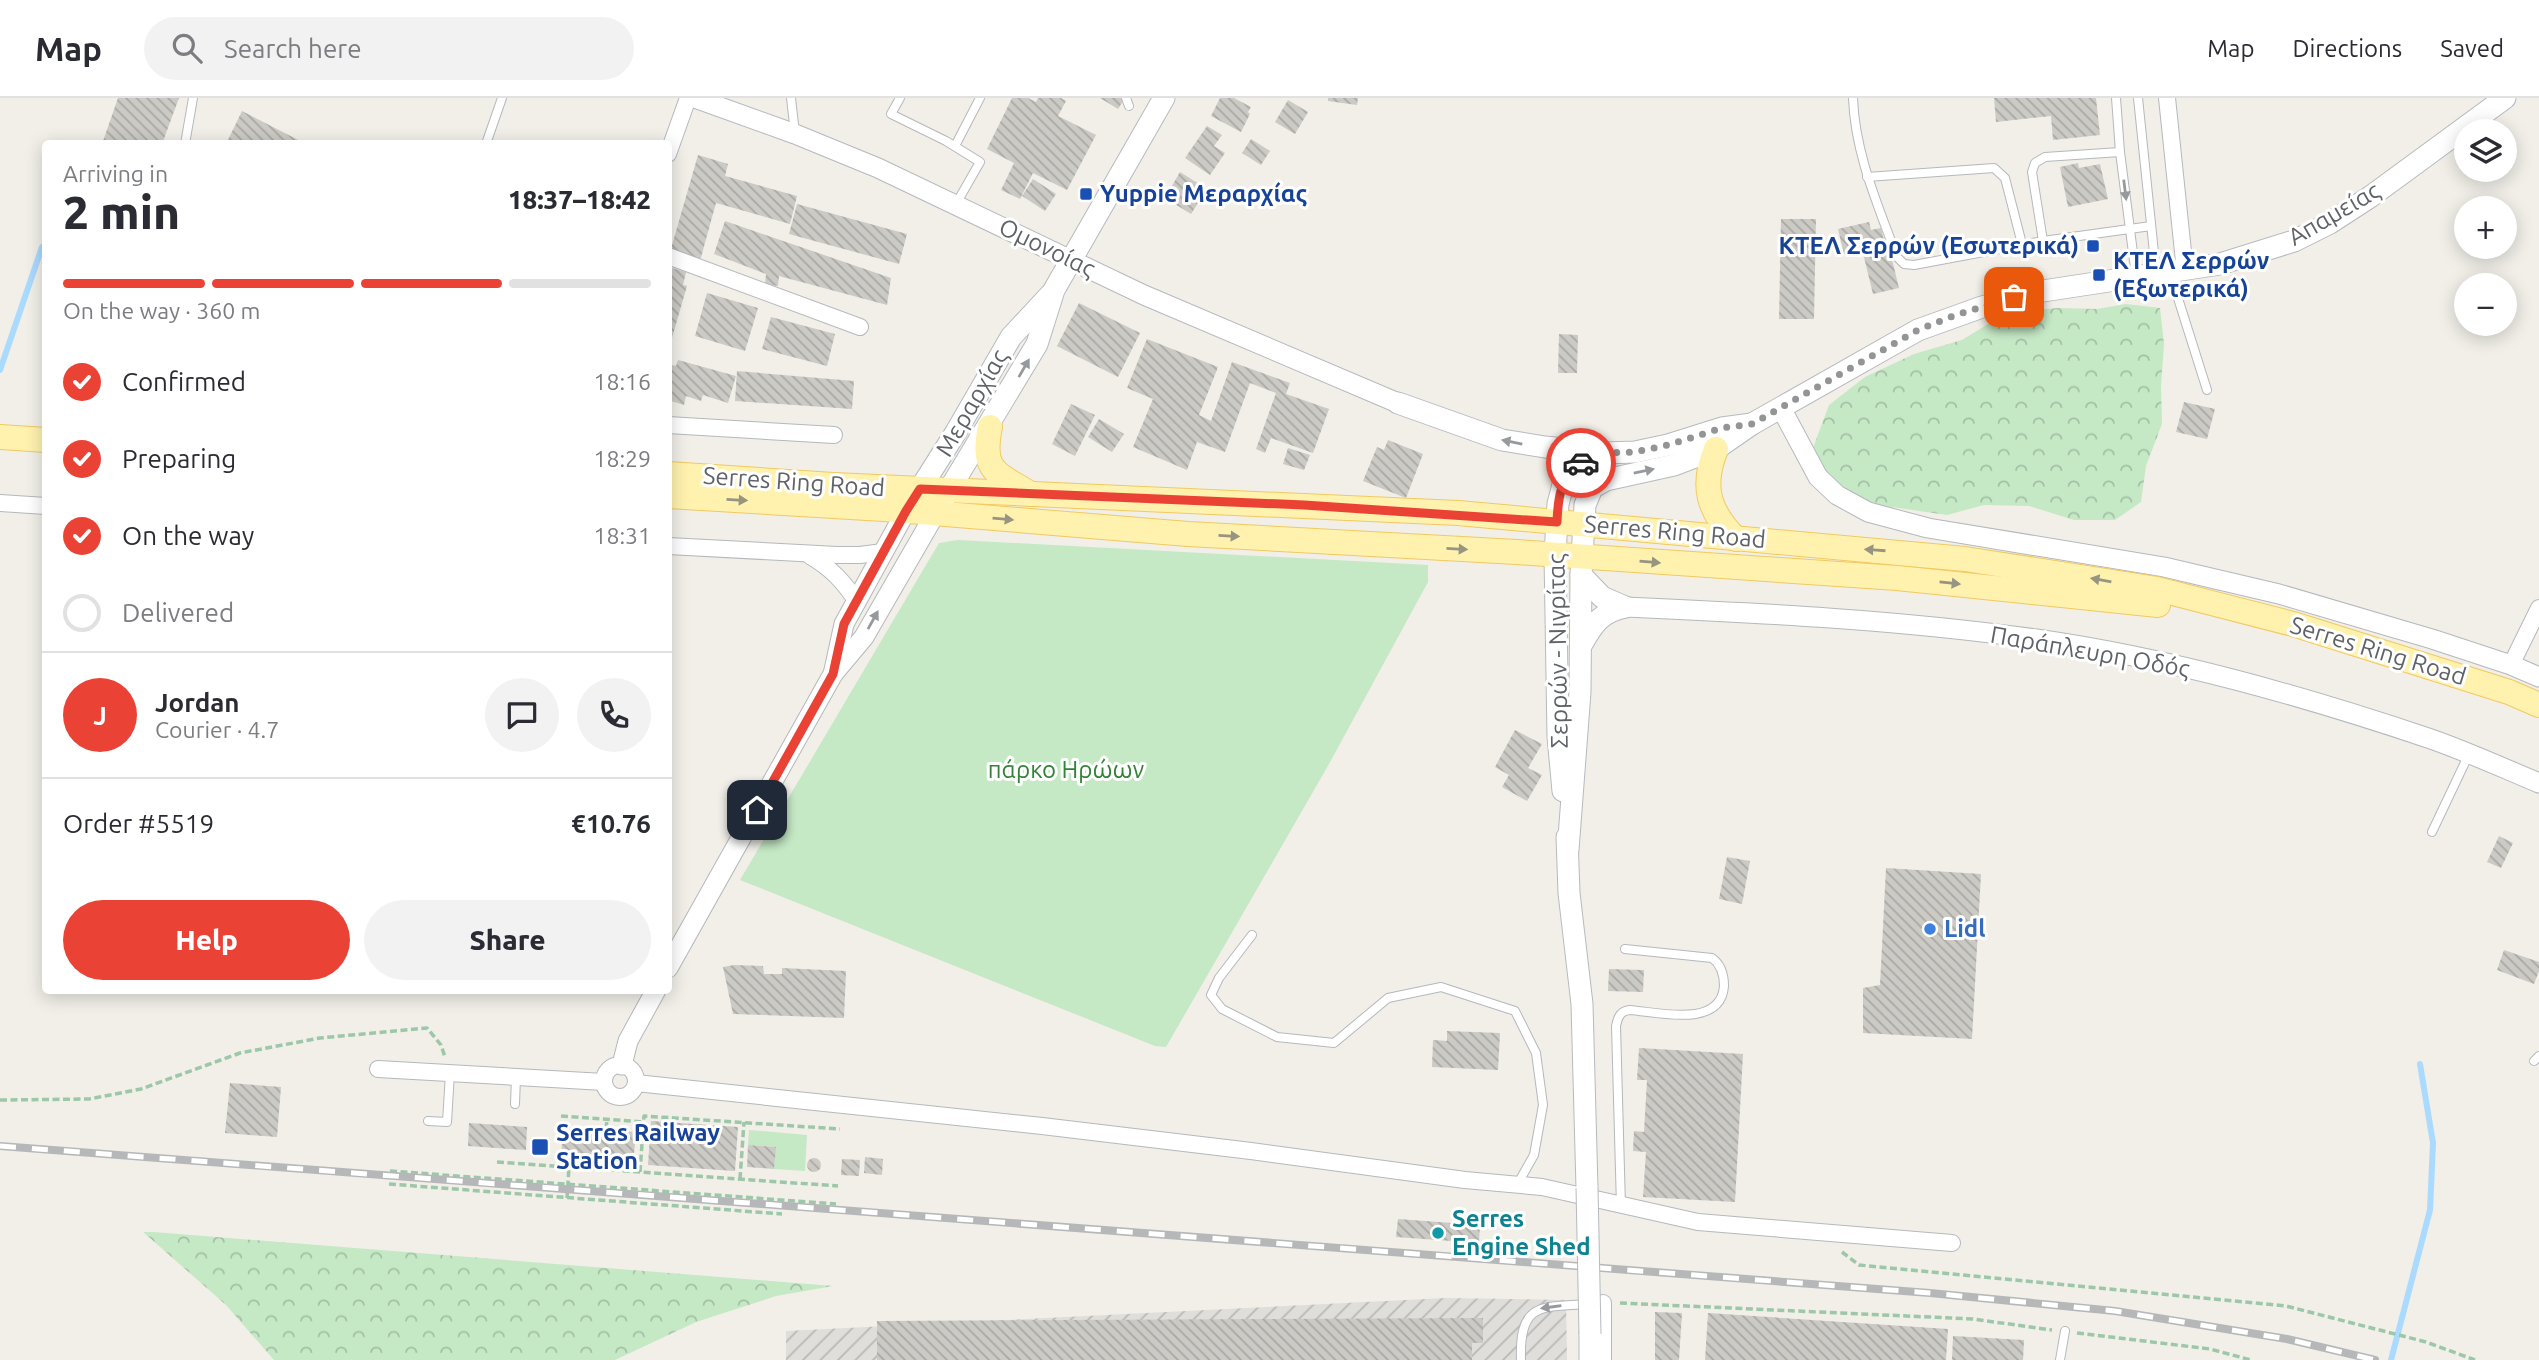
<!DOCTYPE html>
<html lang="en">
<head>
<meta charset="utf-8">
<style>
  :root { --surface:#fff; --page:#f2f2f3; --text:#2b2b33; --muted:#7c7c81; --line:#e1e1e2; --accent:#ea4335 }
  body { margin:0; font-family:Ubuntu,sans-serif; background:var(--page); color:var(--text); height:100vh; display:flex; flex-direction:column; font-size:26px; white-space:nowrap }
  * { box-sizing:border-box; margin:0 }
  p { font-size:23px; color:var(--muted) }
  .icon { flex:none; width:38px; height:38px; fill:none; stroke:currentColor; stroke-width:2; stroke-linecap:round; stroke-linejoin:round }
  .map { position:relative; flex:1; overflow:hidden }
  .details { position:absolute; left:42px; top:42px; width:630px; height:854px; display:flex; flex-direction:column; background:var(--surface); border-radius:7px; box-shadow:0 4px 18px #0003 }
  .details>* { flex:none }
  .fabs { position:absolute; left:2454px; top:21px; display:grid; gap:14px }
  .fabs a { display:grid; place-items:center; width:63px; height:63px; border-radius:50%; background:var(--surface); box-shadow:0 4px 18px #0003; font-size:35px }
  .pin { position:absolute; display:grid; place-items:center; width:60px; height:60px; color:#fff; margin:-30px; border-radius:14px; box-shadow:0 4px 10px #0006 }
  .courier { position:absolute; display:grid; place-items:center; width:70px; height:70px; margin:-35px; border:5px solid #ea4335; border-radius:50%; background:#fff; color:#222; box-shadow:0 2px 9px #0007 }
  .headline em { font-style:normal; font-weight:800 }
  .headline div { display:flex; flex-direction:column-reverse }
  .headline { display:flex; align-items:center; justify-content:space-between; height:119px; padding:0 21px }
  h1 { font-size:46px; font-weight:800; line-height:52px }
  .bar { display:grid; grid-template-columns:repeat(4,1fr); gap:10px 7px; align-content:center; height:84px; padding:0 21px }
  .bar i { height:9px; border-radius:5px; background:var(--line) }
  .bar .on { background:var(--accent) }
  .bar p { grid-column:span 4 }
  .line { display:flex; align-items:center; gap:18px; padding:0 21px; border-top:2px solid var(--line) }
  .line div { flex:1 }
  .round { display:grid; place-items:center; flex:none; width:74px; height:74px; border-radius:37px; background:var(--page) }
  ol { padding:0 21px; list-style:none }
  li { display:flex; align-items:center; gap:21px; height:77px }
  li p { margin-inline-start:auto }
  li .icon { padding:7px; border-radius:50%; background:var(--accent); color:#fff; stroke-width:4 }
  li:last-child { color:var(--muted) }
  li i { width:38px; height:38px; border:4px solid var(--line); border-radius:50% }
  .action { display:flex; gap:14px; margin-top:auto; padding:14px 21px }
  .action a { flex:1; height:80px; border-radius:42px; background:var(--accent); color:#fff; font-size:28px; font-weight:800; line-height:80px; text-align:center }
  .action a+a { background:var(--page); color:var(--text) }
  header { display:flex; align-items:center; gap:42px; box-sizing:border-box; height:98px; padding:0 35px; background:var(--surface); border-bottom:2px solid var(--line) }
  header strong { font-size:33px }
  nav { display:flex; gap:38px; margin-inline-start:auto; font-size:24px }
  .search { width:490px; height:63px; background:var(--page); display:flex; align-items:center; gap:18px; box-sizing:border-box; padding:0 24px; border-radius:38px; color:var(--muted); font-size:26px }
  .map>svg:first-child { display:block }
</style>
</head>
<body>
<header>
<strong>Map</strong>
<div class="search"><svg class="icon" aria-label="search" viewBox="0 0 24 24"><circle cx="10" cy="10" r="6"/><path d="M15 15l6 6"/></svg>Search here</div>
<nav><a>Map</a><a>Directions</a><a>Saved</a></nav>
</header>
<div class="map">
<svg width="2539" height="1262" viewBox="0 0 2539 1262">
  <defs>
    <pattern id="industrial-furrows" width="10" height="10" patternUnits="userSpaceOnUse" patternTransform="scale(1.75)"><rect width="10" height="10" fill="#e0deda"/><path d="M-1 1l2-2M0 10L10 0M9 11l2-2" fill="none" stroke="#b9b8b5"/></pattern>
    <pattern id="forest-crowns" width="20" height="18" patternUnits="userSpaceOnUse" patternTransform="scale(1.75)"><rect width="20" height="18" fill="#c5e8c5"/><path d="M2 6a3 3 0 1 1 6 0M12 15a3 3 0 1 1 6 0" fill="none" stroke="#a3c0a4"/></pattern>
    <pattern id="building-back-hatch" width="6" height="6" patternUnits="userSpaceOnUse" patternTransform="scale(1.75)"><rect width="6" height="6" fill="#cccac5"/><path d="M-1 5l2 2M0 0l6 6M5-1l2 2" fill="none" stroke="#a9a8a4"/></pattern>
  </defs>
  <rect width="100%" height="100%" fill="#f1efe8"/>
  <path fill="url(#industrial-furrows)" d="M1445,1200L1566,1202L1567,1262H786V1233Z"/>
  <g fill="url(#forest-crowns)">
    <path d="M2126,206L2160,210L2164,246L2161,288L2162,326L2146,368L2141,404L2115,422H2074L2029,408L1984,407L1947,417L1864,405L1829,381L1813,350L1829,307L1865,279L1914,256L1962,242L2006,215L2057,210L2097,211Z"/>
    <path d="M142,1133H141L833,1188L776,1198L696,1224L615,1262H274L226,1207Z"/>
  </g>
  <g fill="#c5e8c5">
    <path d="M958,442L1428,467V484L1329,666L1166,949L1155,948L740,782L939,445Z"/>
    <path d="M749,1032L807,1037L805,1073L774,1071L775,1049L748,1047Z"/>
  </g>
  <g fill="none" stroke-linecap="round" stroke-linejoin="round">
    <g stroke="#aadaff" stroke-width="6">
      <path d="M0,272L42,149"/>
      <path d="M2391,1262L2430,1112L2433,1045L2420,966"/>
    </g>
  </g>
  <g fill="url(#building-back-hatch)">
    <path d="M118,0H179L162,46H102Z"/>
    <path d="M1012,0H1028L1036,4L1038,0H1061L1066,3L1058,18L1096,37L1067,92L1033,75L1020,101L1001,92L1014,65L987,51Z"/>
    <path d="M1100,0H1125L1118,11Z"/>
    <path d="M1220,0H1234L1251,9L1248,14L1250,16L1241,34L1211,18Z"/>
    <path d="M1328,0H1358L1357,7L1328,3Z"/>
    <path d="M1994,0H2096L2100,37L2053,42L2051,18L1996,24Z"/>
    <path d="M1288,2L1308,14L1295,36L1275,24Z"/>
    <path d="M242,13L306,46H226Z"/>
    <path d="M1207,28L1222,37L1214,48L1225,55L1210,77L1185,60Z"/>
    <path d="M1251,41L1270,53L1261,67L1242,55Z"/>
    <path d="M698,57L728,66L725,78L797,98L790,126L716,105L700,163L670,154Z"/>
    <path d="M2078,65L2079,70L2100,66L2108,101L2068,109L2060,69Z"/>
    <path d="M1180,74L1207,91L1191,116L1165,100Z"/>
    <path d="M1033,81L1056,96L1045,113L1022,98Z"/>
    <path d="M797,106L907,136L899,166L789,136Z"/>
    <path d="M1781,121H1816L1814,221H1779Z"/>
    <path d="M725,123L891,180L887,207L779,178L778,188L765,186L766,176L714,156Z"/>
    <path d="M1869,124L1871,132L1881,130L1884,142L1887,141L1899,190L1873,196L1862,151L1844,156L1838,131Z"/>
    <path d="M668,169L686,174L683,187L687,188L669,250Z"/>
    <path d="M707,195L758,210L745,253L695,238Z"/>
    <path d="M1079,205L1140,235L1118,279L1057,248Z"/>
    <path d="M771,219L835,236L827,268L762,251Z"/>
    <path d="M1559,236L1578,237L1577,275H1558Z"/>
    <path d="M1147,241L1218,269L1199,317L1211,323L1232,264L1290,285L1286,296L1329,311L1313,355L1271,340L1265,355L1256,351L1276,295L1250,285L1225,354L1197,344L1187,372L1133,349L1153,301L1127,290Z"/>
    <path d="M678,262L736,278L728,305L703,297L701,303L686,298L684,307L668,302V266L676,268Z"/>
    <path d="M737,273L854,283L852,311L735,303Z"/>
    <path d="M2184,304L2215,311L2207,341L2176,334Z"/>
    <path d="M1071,306L1095,317L1075,358L1052,346Z"/>
    <path d="M1099,321L1124,336L1112,354L1088,339Z"/>
    <path d="M1388,342L1423,356L1406,400L1363,383L1377,349L1384,352Z"/>
    <path d="M1288,350L1310,357L1304,372L1283,366Z"/>
    <path d="M1515,632L1542,646L1528,670L1542,677L1527,703L1502,689L1509,677L1495,669Z"/>
    <path d="M2499,738L2513,745L2501,770L2487,764Z"/>
    <path d="M1727,759L1750,763L1742,806L1719,801Z"/>
    <path d="M1886,770L1981,776L1972,941L1863,935V890L1880,887Z"/>
    <path d="M2504,852L2539,864V873L2534,886L2497,872Z"/>
    <path d="M734,867L763,868L764,876H782V870L846,873L844,920L733,916L723,869Z"/>
    <path d="M1609,871L1644,872L1643,894L1608,893Z"/>
    <path d="M1447,933L1500,935L1498,972L1432,969L1433,942L1447,943Z"/>
    <path d="M1639,950L1743,956L1735,1104L1643,1099L1646,1054L1633,1053L1634,1033L1644,1034L1647,982H1637Z"/>
    <path d="M230,985L281,989L277,1039L225,1035Z"/>
    <path d="M651,1023L738,1029L735,1073L648,1067Z"/>
    <path d="M469,1025L527,1029L526,1052L468,1048Z"/>
    <path d="M563,1028L636,1034L633,1066L561,1060Z"/>
    <path d="M748,1047L776,1049L774,1071L747,1069Z"/>
    <path d="M865,1059L883,1061L882,1077L864,1075Z"/>
    <circle cx="814" cy="1067" r="7"/>
    <path d="M842,1061L860,1062L859,1078L841,1077Z"/>
    <path d="M1398,1121L1480,1127L1479,1145L1396,1139Z"/>
    <path d="M1655,1214L1682,1215L1679,1262H1655Z"/>
    <path d="M1708,1215L1948,1231L1946,1262H1705Z"/>
    <path d="M1483,1220V1245H1472V1262H877V1223Z"/>
    <path d="M1953,1238L2024,1242L2023,1262H1952Z"/>
  </g>
  <g fill="none" stroke-linecap="round" stroke-linejoin="round">
    <g stroke="#b5b8bc" stroke-width="10">
      <g id="service">
        <path d="M791,0L795,35"/>
        <path d="M900,0L891,16L946,43L980,64L956,106"/>
        <path d="M1126,0L1129,8"/>
        <path d="M1853,0C1855,56 1878,107 1897,159L1904,166L1914,167L2043,143L2151,128"/>
        <path d="M2116,0L2120,54L2136,178"/>
        <path d="M2138,0L2156,174"/>
        <path d="M185,46L193,0"/>
        <path d="M486,46L502,0"/>
        <path d="M955,48L980,0"/>
        <path d="M1867,79L1994,70L2005,80L2022,146"/>
        <path d="M2043,143L2032,74L2035,65L2045,59L2120,54"/>
        <path d="M2170,175L2207,292"/>
        <path d="M2432,734L2469,656"/>
        <path d="M1252,837L1219,880L1211,897L1222,911L1277,939L1334,945L1388,900L1441,889L1515,913L1536,955L1543,1007L1534,1057L1517,1087"/>
        <path d="M2534,963L2539,958"/>
        <path d="M515,1006L516,979"/>
        <path d="M428,1023L447,1024L450,975"/>
        <path d="M1621,1109L1616,928C1618,919 1620,913 1630,912C1657,914 1721,931 1724,888C1724,877 1722,867 1712,860L1625,851"/>
        <path d="M1521,1262C1519,1204 1541,1209 1589,1206"/>
        <path d="M2060,1262L2065,1233"/>
      </g>
    </g>
    <g stroke="#b5b8bc" stroke-width="18">
      <g id="minor">
        <path d="M2167,0L2185,173"/>
        <path d="M668,56L688,0"/>
        <path d="M668,158L860,229"/>
        <path d="M668,327L834,337"/>
        <path d="M0,405L46,408"/>
        <path d="M668,448L837,457H860L883,454"/>
        <path d="M810,458C831,470 844,484 857,504"/>
        <path d="M2511,567L2539,510"/>
        <circle cx="620" cy="983" r="16"/>
        <path d="M378,971L604,984"/>
        <path d="M636,985L1042,1028L1251,1053L1465,1082L1542,1089L1698,1124L1952,1145"/>
        <path d="M1603,1205V1262"/>
      </g>
    </g>
    <g stroke="#b5b8bc" stroke-width="21">
      <g id="tertiary">
        <path d="M695,0L795,36L878,70L1144,197L1398,305"/>
        <path d="M1781,310L1818,379L1837,397L1868,414L1928,430L2164,469L2279,496L2432,541L2511,567L2539,579"/>
        <path d="M1625,509C1762,515 1900,522 2036,541C2170,560 2303,598 2431,641C2468,654 2503,670 2539,685"/>
        <path d="M834,572L844,526L906,413"/>
        <path d="M668,870L833,576L864,539L935,416"/>
        <path d="M622,967L628,943L656,892"/>
      </g>
    </g>
    <g stroke="#b6babf" stroke-width="23">
      <g id="secondary">
        <path d="M1398,305L1502,342L1545,349L1602,355"/>
        <path d="M913,402L956,334L1011,239L1050,197"/>
        <path d="M943,402L1037,246L1054,192L1164,0"/>
        <path d="M1581,477L1602,499L1625,509"/>
        <path d="M1582,546C1593,526 1601,514 1625,509"/>
        <path d="M1563,693L1558,639L1555,457L1558,406L1564,383L1577,368L1604,355L1635,354L1668,347L1722,330L1752,326"/>
        <path d="M1567,739L1569,795L1582,906L1587,1090"/>
        <path d="M1568,752L1580,594L1581,477L1585,407L1592,390L1606,382L1674,367L1716,351L1752,326L1918,232L1982,209L2043,193L2220,166L2294,143L2330,125L2370,99L2505,0"/>
        <path d="M1590,1236V1262"/>
      </g>
    </g>
    <g stroke="#f2c960" stroke-width="26">
      <g id="primary">
        <path d="M990,329C981,373 996,375 1031,396"/>
        <path d="M0,339L46,342"/>
        <path d="M1716,351C1701,388 1708,413 1736,441"/>
        <path d="M668,376L833,387L1458,415L1965,461L2157,491L2293,526L2509,594L2539,607"/>
        <path d="M668,398L884,411L1188,436L1517,454L1897,480L2158,507"/>
      </g>
    </g>
    <g stroke="#9cc7a9" stroke-width="3.5" stroke-dasharray="7 3.5" stroke-linecap="butt">
      <path d="M0,1002L89,1001L141,991L240,955L320,940L427,930L441,947L445,959"/>
      <path d="M561,1018L643,1024"/>
      <path d="M606,1031L607,1022"/>
      <path d="M497,1064L838,1088"/>
      <path d="M390,1073L836,1106"/>
      <path d="M640,1074L644,1018L840,1031"/>
      <path d="M740,1081L744,1024"/>
      <path d="M389,1086L782,1116"/>
      <path d="M567,1100L569,1069"/>
      <path d="M1842,1154L1859,1167L2286,1208L2426,1244L2475,1262"/>
      <path d="M1620,1205L1973,1221L2052,1232"/>
      <path d="M2077,1235L2210,1251L2251,1262"/>
    </g>
    <use href="#service" stroke="#fff" stroke-width="8"/>
    <use href="#minor" stroke="#fff" stroke-width="16"/>
    <use href="#tertiary" stroke="#fff" stroke-width="19"/>
    <use href="#secondary" stroke="#fff" stroke-width="21"/>
    <use href="#primary" stroke="#fff2af" stroke-width="24"/>
    <g stroke="#b6b7b8" stroke-width="8">
      <path id="rail" d="M0,1048L1930,1195L2115,1213L2287,1241L2375,1262"/>
    </g>
    <use href="#rail" stroke="#fff" stroke-width="5" stroke-dasharray="16" stroke-linecap="butt"/>
    <g stroke="#b6babf" stroke-width="23" stroke-linecap="butt">
      <path id="secondary-bridge" d="M1587,1090L1590,1236"/>
    </g>
    <use href="#secondary-bridge" stroke="#fff" stroke-width="21"/>
  </g>
  <defs><path id="oneway-solid" d="M-6-.8H1V-3.2L6.5 0L1 3.2V.8H-6Z" transform="scale(1.75)"/></defs>
  <g fill="#979a9d">
    <use href="#oneway-solid" transform="translate(2125 92) rotate(83)"/>
    <use href="#oneway-solid" transform="translate(1024 270) rotate(-60)"/>
    <use href="#oneway-solid" transform="translate(1512 344) rotate(-169)"/>
    <use href="#oneway-solid" transform="translate(1644 373) rotate(-12)"/>
    <use href="#oneway-solid" transform="translate(873 522) rotate(-61)"/>
    <use href="#oneway-solid" transform="translate(1551 1209) rotate(172)"/>
  </g>
  <g fill="#979581">
    <use href="#oneway-solid" transform="translate(737 402) rotate(3)"/>
    <use href="#oneway-solid" transform="translate(1003 421) rotate(5)"/>
    <use href="#oneway-solid" transform="translate(1229 438) rotate(3)"/>
    <use href="#oneway-solid" transform="translate(1457 451) rotate(3)"/>
    <use href="#oneway-solid" transform="translate(1875 452) rotate(-176)"/>
    <use href="#oneway-solid" transform="translate(1650 464) rotate(5)"/>
    <use href="#oneway-solid" transform="translate(2101 482) rotate(-170)"/>
    <use href="#oneway-solid" transform="translate(1950 485) rotate(6)"/>
  </g>
  <g fill="none" stroke-linecap="round" stroke-linejoin="round">
    <path stroke="#929495" stroke-width="7" stroke-dasharray="0 12.6" d="M1581,365L1604,355L1635,354L1668,347L1722,330L1752,326L1918,232L1953,218L2014,199"/>
    <path stroke="#ea4335" stroke-width="9" d="M757,712L833,576L844,526L906,413L920,391L1304,407L1557,424C1558,399 1560,381 1581,365"/>
  </g>
  <g fill="#1a4fb4" stroke="#fff" stroke-width="2.5">
    <rect x="1079" y="89" width="14" height="14" rx="3.5"/>
    <rect x="2086" y="141" width="14" height="14" rx="3.5"/>
    <rect x="2092" y="170" width="14" height="14" rx="3.5"/>
    <rect x="531" y="1040" width="18" height="18" rx="3.5"/>
  </g>
  <circle fill="#3f7fe0" stroke="#fff" stroke-width="2.5" cx="1930" cy="831" r="7"/>
  <circle fill="#0f9aa8" stroke="#fff" stroke-width="2.5" cx="1438" cy="1135" r="7"/>
  <g text-anchor="middle" stroke-width="6" stroke-linejoin="round" paint-order="stroke">
    <g font-size="24" font-weight="bold" fill="#164399" stroke="#fff" text-anchor="start">
      <text x="1100" y="104">Yuppie Μεραρχίας</text>
      <text x="2079" y="156" text-anchor="end">ΚΤΕΛ Σερρών (Εσωτερικά)</text>
      <text x="2113" y="171">ΚΤΕΛ Σερρών<tspan x="2113" dy="28">(Εξωτερικά)</tspan></text>
      <text x="556" y="1043">Serres Railway<tspan x="556" dy="28">Station</tspan></text>
    </g>
    <g font-size="24" fill="#5f6368" stroke="#fff">
      <text transform="translate(2334 116) rotate(-30)" y="8">Απαμείας</text>
      <text transform="translate(1047 150) rotate(26)" y="8">Ομονοίας</text>
      <text transform="translate(972 305) rotate(-60)" y="8">Μεραρχίας</text>
      <text transform="translate(794 384) rotate(4)" y="8">Serres Ring Road</text>
      <text transform="translate(1675 434) rotate(5)" y="8">Serres Ring Road</text>
      <text transform="translate(1558 553) rotate(-91)" y="8">Σερρών - Νιγρίτας</text>
      <text transform="translate(2378 553) rotate(17)" y="8">Serres Ring Road</text>
      <text transform="translate(2090 554) rotate(10)" y="8">Παράπλευρη Οδός</text>
    </g>
    <g font-size="24" fill="#348238" stroke="#fff">
      <text x="1066" y="680">πάρκο Ηρώων</text>
    </g>
    <g font-size="24" font-weight="bold" fill="#366cbe" stroke="#fff" text-anchor="start">
      <text x="1944" y="839">Lidl</text>
    </g>
    <g font-size="24" font-weight="bold" fill="#0d838f" stroke="#fff" text-anchor="start">
      <text x="1452" y="1129">Serres<tspan x="1452" dy="28">Engine Shed</tspan></text>
    </g>
  </g>
</svg>
<div class="fabs">
<a><svg class="icon" aria-label="layers" viewBox="0 0 24 24"><path d="M12 4l9 5-9 5-9-5zM3 14l9 5 9-5"/></svg></a>
<a>+</a>
<a>−</a>
</div>
<div class="pin" style="left:2014px;top:199px;background:#ea580c"><svg class="icon" aria-label="bag" viewBox="0 0 24 24"><path d="M5 8h14l-1 12H6zM9 8a3 3 0 0 1 6 0"/></svg></div>
<div class="pin" style="left:757px;top:712px;background:#1f2937"><svg class="icon" aria-label="home" viewBox="0 0 24 24"><path d="M3 11l9-7 9 7M6 9v11h12V9"/></svg></div>
<div class="courier" style="left:1581px;top:365px"><svg class="icon" aria-label="car" viewBox="0 0 24 24"><path d="M5 17H2v-5l4-1 3-4h7l3 4 3 1v5h-3M9 17h6M6 11h13"/><circle cx="7" cy="17" r="2"/><circle cx="17" cy="17" r="2"/></svg></div>
<section class="details">
<div class="headline"><div><h1>2 min</h1><p>Arriving in</p></div><em>18:37–18:42</em></div>
<div class="bar"><i class="on"></i><i class="on"></i><i class="on"></i><i></i><p>On the way · 360 m</p></div>
<ol>
<li><svg class="icon" aria-label="check" viewBox="0 0 24 24"><path d="M5 12l5 5 9-10"/></svg>Confirmed<p>18:16</p></li>
<li><svg class="icon" aria-label="check" viewBox="0 0 24 24"><path d="M5 12l5 5 9-10"/></svg>Preparing<p>18:29</p></li>
<li><svg class="icon" aria-label="check" viewBox="0 0 24 24"><path d="M5 12l5 5 9-10"/></svg>On the way<p>18:31</p></li>
<li><i></i>Delivered</li>
</ol>
<div class="line" style="height:126px"><b class="round" style="background:var(--accent);color:#fff">J</b><div><b>Jordan</b><p>Courier · 4.7</p></div><a class="round"><svg class="icon" aria-label="chat" viewBox="0 0 24 24"><path d="M4 5h16v11H9l-5 4z"/></svg></a><a class="round"><svg class="icon" aria-label="phone" viewBox="0 0 24 24"><path d="M5 4h4l2 5-3 2q2 4 5 5l2-3 5 2v4C11 20 4 13 5 4z"/></svg></a></div>
<div class="line" style="height:91px"><div>Order #5519</div><b>€10.76</b></div>
<div class="action"><a>Help</a><a>Share</a></div>
</section>
</div>
</body>
</html>
